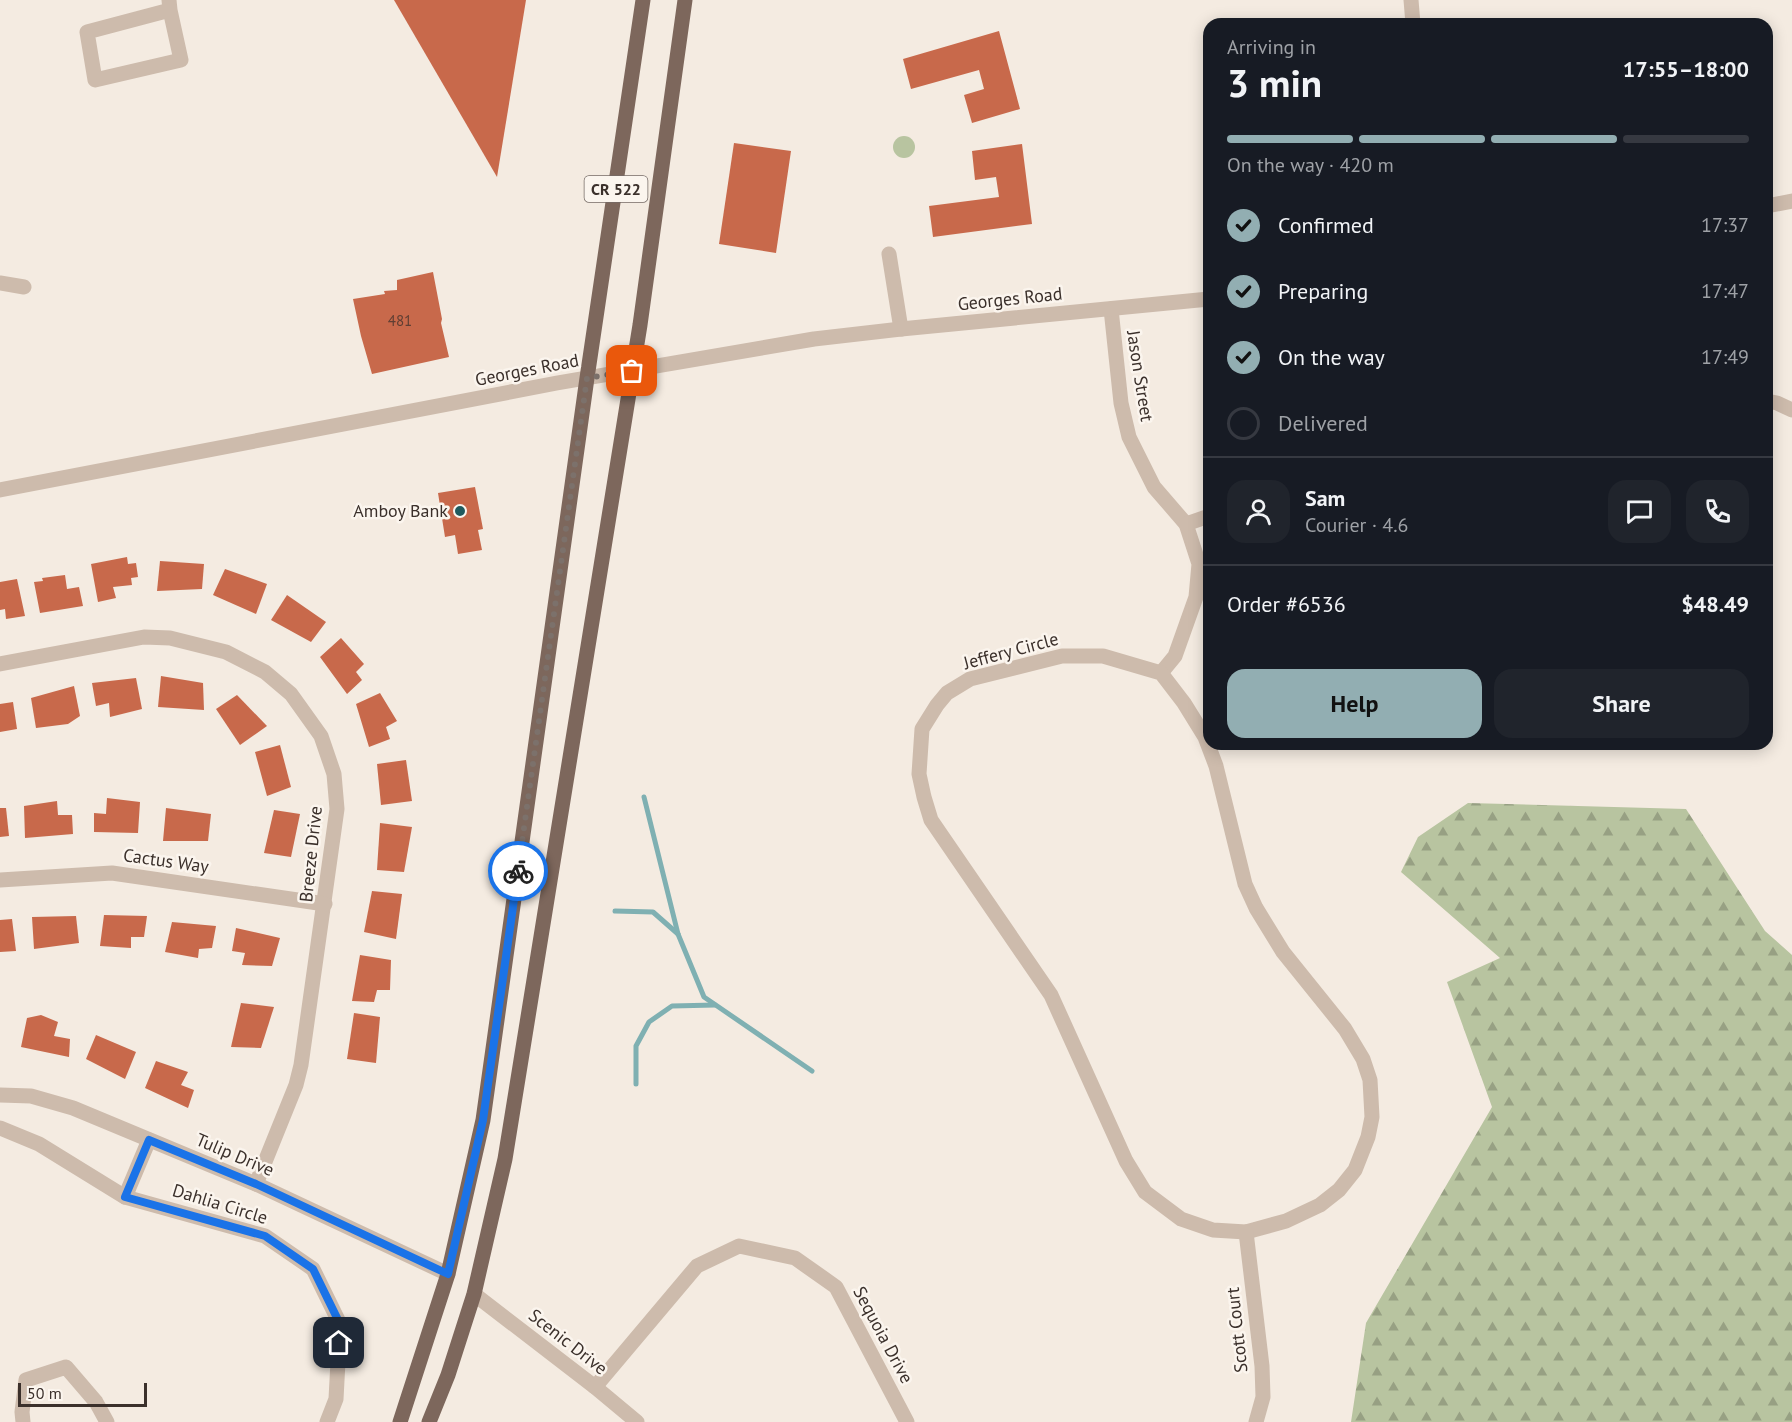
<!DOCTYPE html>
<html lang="en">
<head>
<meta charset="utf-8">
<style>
  :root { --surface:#171b24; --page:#20242c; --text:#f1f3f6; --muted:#9ea1a6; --line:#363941; --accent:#92aeb2 }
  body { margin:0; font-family:"PT Sans",sans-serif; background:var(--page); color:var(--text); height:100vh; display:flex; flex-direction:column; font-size:22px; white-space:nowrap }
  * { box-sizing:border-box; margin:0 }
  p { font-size:20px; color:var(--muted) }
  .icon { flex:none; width:33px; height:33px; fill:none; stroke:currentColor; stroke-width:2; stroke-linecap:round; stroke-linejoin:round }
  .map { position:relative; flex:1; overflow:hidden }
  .side { position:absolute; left:1203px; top:18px; width:570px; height:732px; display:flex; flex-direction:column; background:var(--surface); border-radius:18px; box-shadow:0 3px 15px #0003 }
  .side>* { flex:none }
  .scale { position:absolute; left:18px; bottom:15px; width:129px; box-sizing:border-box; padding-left:6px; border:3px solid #3b302b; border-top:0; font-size:16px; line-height:21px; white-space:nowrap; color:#3b302b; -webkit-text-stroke:4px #fbf5ee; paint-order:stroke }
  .pin { position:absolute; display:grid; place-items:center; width:51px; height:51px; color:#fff; margin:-26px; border-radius:12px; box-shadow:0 3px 9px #0006 }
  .courier { position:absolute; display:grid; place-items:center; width:60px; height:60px; margin:-30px; border:4px solid #1a73e8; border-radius:50%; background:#fff; color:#222; box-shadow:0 2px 8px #0007 }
  .summary em { font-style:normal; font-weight:700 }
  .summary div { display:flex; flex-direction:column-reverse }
  .summary { display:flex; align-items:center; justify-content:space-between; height:102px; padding:0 24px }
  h1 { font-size:39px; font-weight:700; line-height:45px }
  .bar { display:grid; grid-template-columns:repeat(4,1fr); gap:9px 6px; align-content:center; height:72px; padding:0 24px }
  .bar i { height:8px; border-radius:4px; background:var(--line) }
  .bar .on { background:var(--accent) }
  .bar p { grid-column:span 4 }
  .line { display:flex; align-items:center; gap:15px; padding:0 24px; border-top:2px solid var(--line) }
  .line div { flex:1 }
  .round { display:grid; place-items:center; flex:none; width:63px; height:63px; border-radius:18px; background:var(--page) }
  ol { padding:0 24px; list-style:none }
  li { display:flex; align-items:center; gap:18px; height:66px }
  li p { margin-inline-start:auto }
  li .icon { padding:6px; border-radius:50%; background:var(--accent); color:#111; stroke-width:4 }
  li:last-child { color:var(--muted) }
  li i { width:33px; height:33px; border:3px solid var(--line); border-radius:50% }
  .action { display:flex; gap:12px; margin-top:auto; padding:12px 24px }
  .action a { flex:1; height:69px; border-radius:18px; background:var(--accent); color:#111; font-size:24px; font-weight:700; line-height:69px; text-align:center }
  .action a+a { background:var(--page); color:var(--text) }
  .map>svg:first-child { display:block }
</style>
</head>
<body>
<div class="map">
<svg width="1792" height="1422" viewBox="0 0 1792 1422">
  <defs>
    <pattern id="forest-firs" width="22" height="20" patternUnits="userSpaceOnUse" patternTransform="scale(1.5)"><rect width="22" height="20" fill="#b8c4a0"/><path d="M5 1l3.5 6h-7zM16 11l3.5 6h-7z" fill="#97a083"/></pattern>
  </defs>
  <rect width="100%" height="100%" fill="#f4ebe1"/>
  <circle fill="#b8c4a0" cx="904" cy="147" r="11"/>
  <path fill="url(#forest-firs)" d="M1468,803L1686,809L1765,931L1792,955V1422H1351L1366,1323L1492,1107L1447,982L1500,958L1401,872L1418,837Z"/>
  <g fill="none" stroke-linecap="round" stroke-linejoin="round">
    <g stroke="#7fb0b2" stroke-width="5">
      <path d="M644,797L678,934L704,997L812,1071"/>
      <path d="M615,911L653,912L678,934"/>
      <path d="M636,1084V1046L649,1022L672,1006L715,1005"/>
    </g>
  </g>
  <g fill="#c8694b">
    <path d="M394,0H526L497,177Z"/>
    <path d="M999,31L1020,109L972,123L964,95L984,89L979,70L911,89L903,59Z"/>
    <path d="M734,143L791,151L776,253L719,244Z"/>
    <path d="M1022,144L1032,224L933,237L929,206L999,197L996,177L975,180L972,151Z"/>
    <path d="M433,272L442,319L441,323L449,357L372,374L361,336L353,299L385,294L384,291L397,290V280Z"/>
    <path d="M475,487L483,529L478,530L482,550L458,554L455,535L445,537L438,493Z"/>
    <path d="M127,557L128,564L136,563L138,577L131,578L132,585L113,587L116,598L98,602L91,564Z"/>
    <path d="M160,561L204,564L202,589L157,591Z"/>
    <path d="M225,569L267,584L256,614L213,595Z"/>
    <path d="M65,575L67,589L79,587L83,606L40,613L34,582L43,581L42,578Z"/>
    <path d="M17,579L25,616L6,619L5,609L0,610V582Z"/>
    <path d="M287,595L326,622L311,642L271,620Z"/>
    <path d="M341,638L364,664L356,672L362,680L347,694L320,657Z"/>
    <path d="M161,676L203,683L204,710L158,707Z"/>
    <path d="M136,678L142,709L110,717L109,703L96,706L92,683Z"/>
    <path d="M74,686L80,716L68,724L36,728L31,698Z"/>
    <path d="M380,693L397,721L386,727L390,739L369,747L356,704Z"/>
    <path d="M237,695L267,726L240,745L216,709Z"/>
    <path d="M13,702L17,729L0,732V704Z"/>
    <path d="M280,745L291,787L267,796L255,752Z"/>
    <path d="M406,760L412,801L381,805L377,764Z"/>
    <path d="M107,798L140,802L138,833L94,832V813L106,814Z"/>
    <path d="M57,801L58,815H72L73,834L25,838L24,806Z"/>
    <path d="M0,808H6L9,836L0,837Z"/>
    <path d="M166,808L211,814L208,841H163Z"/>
    <path d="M274,810L300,814L291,857L264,853Z"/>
    <path d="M380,823L412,827L404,872L377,870Z"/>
    <path d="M372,891L402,894L396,939L364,932Z"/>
    <path d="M104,915L147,916L144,937H131V948L100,946Z"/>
    <path d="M76,916L79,943L34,949L32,917Z"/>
    <path d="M12,919L16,951L0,952V920Z"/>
    <path d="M172,922L216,926L212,948L199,949L198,958L165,952Z"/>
    <path d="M236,928L280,938L272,966L242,965L245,953L232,951Z"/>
    <path d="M360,955L391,960L390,990H377L374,1002L352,1001Z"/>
    <path d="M241,1003L274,1007L261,1048L231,1047Z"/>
    <path d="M354,1013L380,1017L376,1063L347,1059Z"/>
    <path d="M41,1015L58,1022L54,1036L70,1039L69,1057L21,1047L27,1018Z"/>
    <path d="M96,1035L136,1052L125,1079L86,1059Z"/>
    <path d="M156,1061L188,1072L181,1085L194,1090L188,1108L145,1088Z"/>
  </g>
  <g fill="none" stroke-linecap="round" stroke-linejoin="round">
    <g stroke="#cdbbac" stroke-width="15">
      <path d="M169,0L170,10L181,60L95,80L87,32L170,10"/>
      <path d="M1411,0L1413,24"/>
      <path d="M889,254L901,329"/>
      <path d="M0,283L24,287"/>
      <path d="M1111,309L1121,403L1129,437L1154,487L1186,524L1199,564L1196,597L1175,656L1161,673"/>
      <path d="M1767,401L1777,403L1792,410"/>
      <path d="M1186,524L1209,516"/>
      <path d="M1062,656H1103L1161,673L1184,703L1205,737L1216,766L1245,884L1256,908L1283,952L1345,1029L1363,1059L1370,1080L1372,1117L1368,1137L1355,1170L1339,1190L1320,1205L1286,1221L1246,1232L1213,1230L1181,1219L1145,1192L1126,1161L1051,995L931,820L924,797L919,774L922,729L937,705L947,693L970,679Z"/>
      <path d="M0,664L144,637L170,638L226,652L265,672L291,694L321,736L334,774L337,809L301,1065L296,1085L256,1184"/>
      <path d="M0,880L112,873L325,904"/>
      <path d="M0,1095L31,1096L73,1108L256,1184L448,1274"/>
      <path d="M0,1128L39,1144L125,1197L265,1236L313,1269L340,1324L336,1399L327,1422"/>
      <path d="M125,1197L149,1140"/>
      <path d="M1246,1232L1262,1366L1263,1397L1256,1422"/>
      <path d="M474,1294L595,1387L637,1422"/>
      <path d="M595,1387L697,1266L739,1246L795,1258L836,1287L907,1422"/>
      <path d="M23,1422L22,1412L26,1380L66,1367L96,1402L107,1422"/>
    </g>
    <g stroke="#cdbbac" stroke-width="15">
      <path d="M1767,206L1792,201"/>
      <path d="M0,490L557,383L814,339L901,329L1209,299"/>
    </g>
    <g stroke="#7d675c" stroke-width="15">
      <path d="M400,1422L448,1274L483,1120L587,378L643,0"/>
      <path d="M429,1422L448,1375L474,1294L505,1159L640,325L685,0"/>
    </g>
  </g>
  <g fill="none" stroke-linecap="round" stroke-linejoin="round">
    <path stroke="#7c716b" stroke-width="6" stroke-dasharray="0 10.8" d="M518,871L587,378L632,371"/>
    <path stroke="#1a73e8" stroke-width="8" d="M339,1343L340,1324L313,1269L265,1236L125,1197L149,1140L256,1184L448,1274L483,1120L518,871"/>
  </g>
  <circle fill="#1f5a5e" stroke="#fbf5ee" stroke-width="2" cx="460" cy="511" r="6"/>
  <g text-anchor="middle" stroke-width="5" stroke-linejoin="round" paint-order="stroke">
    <g font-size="15" fill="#5e3e33">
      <text x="400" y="326">481</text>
    </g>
    <rect fill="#fbf5ee" stroke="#756b66" stroke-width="1.5" x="584.5" y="176" width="63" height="26" rx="4.5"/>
    <g font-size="16" font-weight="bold" fill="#3b302b">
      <text x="616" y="195">CR 522</text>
    </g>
    <g font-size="18" fill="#3b302b" stroke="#fbf5ee">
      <text transform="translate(1010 299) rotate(-6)" y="6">Georges Road</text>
      <text transform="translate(527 370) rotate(-11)" y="6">Georges Road</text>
      <text transform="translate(1140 376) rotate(81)" y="6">Jason Street</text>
      <text transform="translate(1011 651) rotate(-15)" y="6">Jeffery Circle</text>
      <text transform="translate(311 854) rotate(-84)" y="6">Breeze Drive</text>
      <text transform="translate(166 861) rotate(8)" y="6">Cactus Way</text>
      <text transform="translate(235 1155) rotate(23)" y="6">Tulip Drive</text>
      <text transform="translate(220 1204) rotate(17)" y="6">Dahlia Circle</text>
      <text transform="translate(1237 1330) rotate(-96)" y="6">Scott Court</text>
      <text transform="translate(883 1335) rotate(62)" y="6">Sequoia Drive</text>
      <text transform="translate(568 1342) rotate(38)" y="6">Scenic Drive</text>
    </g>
    <g font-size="18" fill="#3b302b" stroke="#fbf5ee" text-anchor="end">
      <text x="448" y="517">Amboy Bank</text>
    </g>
  </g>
</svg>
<div class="scale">50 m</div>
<div class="pin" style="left:632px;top:371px;background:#ea580c"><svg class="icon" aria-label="bag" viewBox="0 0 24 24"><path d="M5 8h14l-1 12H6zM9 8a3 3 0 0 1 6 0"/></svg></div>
<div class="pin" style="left:339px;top:1343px;background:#1f2937"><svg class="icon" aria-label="home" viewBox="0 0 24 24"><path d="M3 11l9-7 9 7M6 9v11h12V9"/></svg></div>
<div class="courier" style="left:518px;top:871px"><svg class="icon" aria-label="bike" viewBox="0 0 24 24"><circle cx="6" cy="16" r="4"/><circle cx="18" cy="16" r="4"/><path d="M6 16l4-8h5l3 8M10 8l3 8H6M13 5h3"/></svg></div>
<section class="side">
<div class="summary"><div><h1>3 min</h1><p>Arriving in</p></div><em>17:55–18:00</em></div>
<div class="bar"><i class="on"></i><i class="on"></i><i class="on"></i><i></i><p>On the way · 420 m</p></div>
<ol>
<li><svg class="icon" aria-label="check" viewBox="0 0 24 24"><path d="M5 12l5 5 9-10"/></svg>Confirmed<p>17:37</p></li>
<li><svg class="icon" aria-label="check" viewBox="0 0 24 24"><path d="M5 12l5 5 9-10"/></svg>Preparing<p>17:47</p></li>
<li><svg class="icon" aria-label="check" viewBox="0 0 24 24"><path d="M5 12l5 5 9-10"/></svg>On the way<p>17:49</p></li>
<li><i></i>Delivered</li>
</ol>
<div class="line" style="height:108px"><a class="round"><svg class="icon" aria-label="person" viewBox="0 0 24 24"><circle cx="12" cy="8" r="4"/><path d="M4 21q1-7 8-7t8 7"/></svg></a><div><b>Sam</b><p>Courier · 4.6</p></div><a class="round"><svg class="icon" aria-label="chat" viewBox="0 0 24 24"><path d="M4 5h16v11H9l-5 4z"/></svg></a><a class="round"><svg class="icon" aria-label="phone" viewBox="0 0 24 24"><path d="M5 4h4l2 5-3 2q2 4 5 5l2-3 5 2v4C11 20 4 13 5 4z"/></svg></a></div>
<div class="line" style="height:78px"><div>Order #6536</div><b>$48.49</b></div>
<div class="action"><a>Help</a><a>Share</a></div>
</section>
</div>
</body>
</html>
